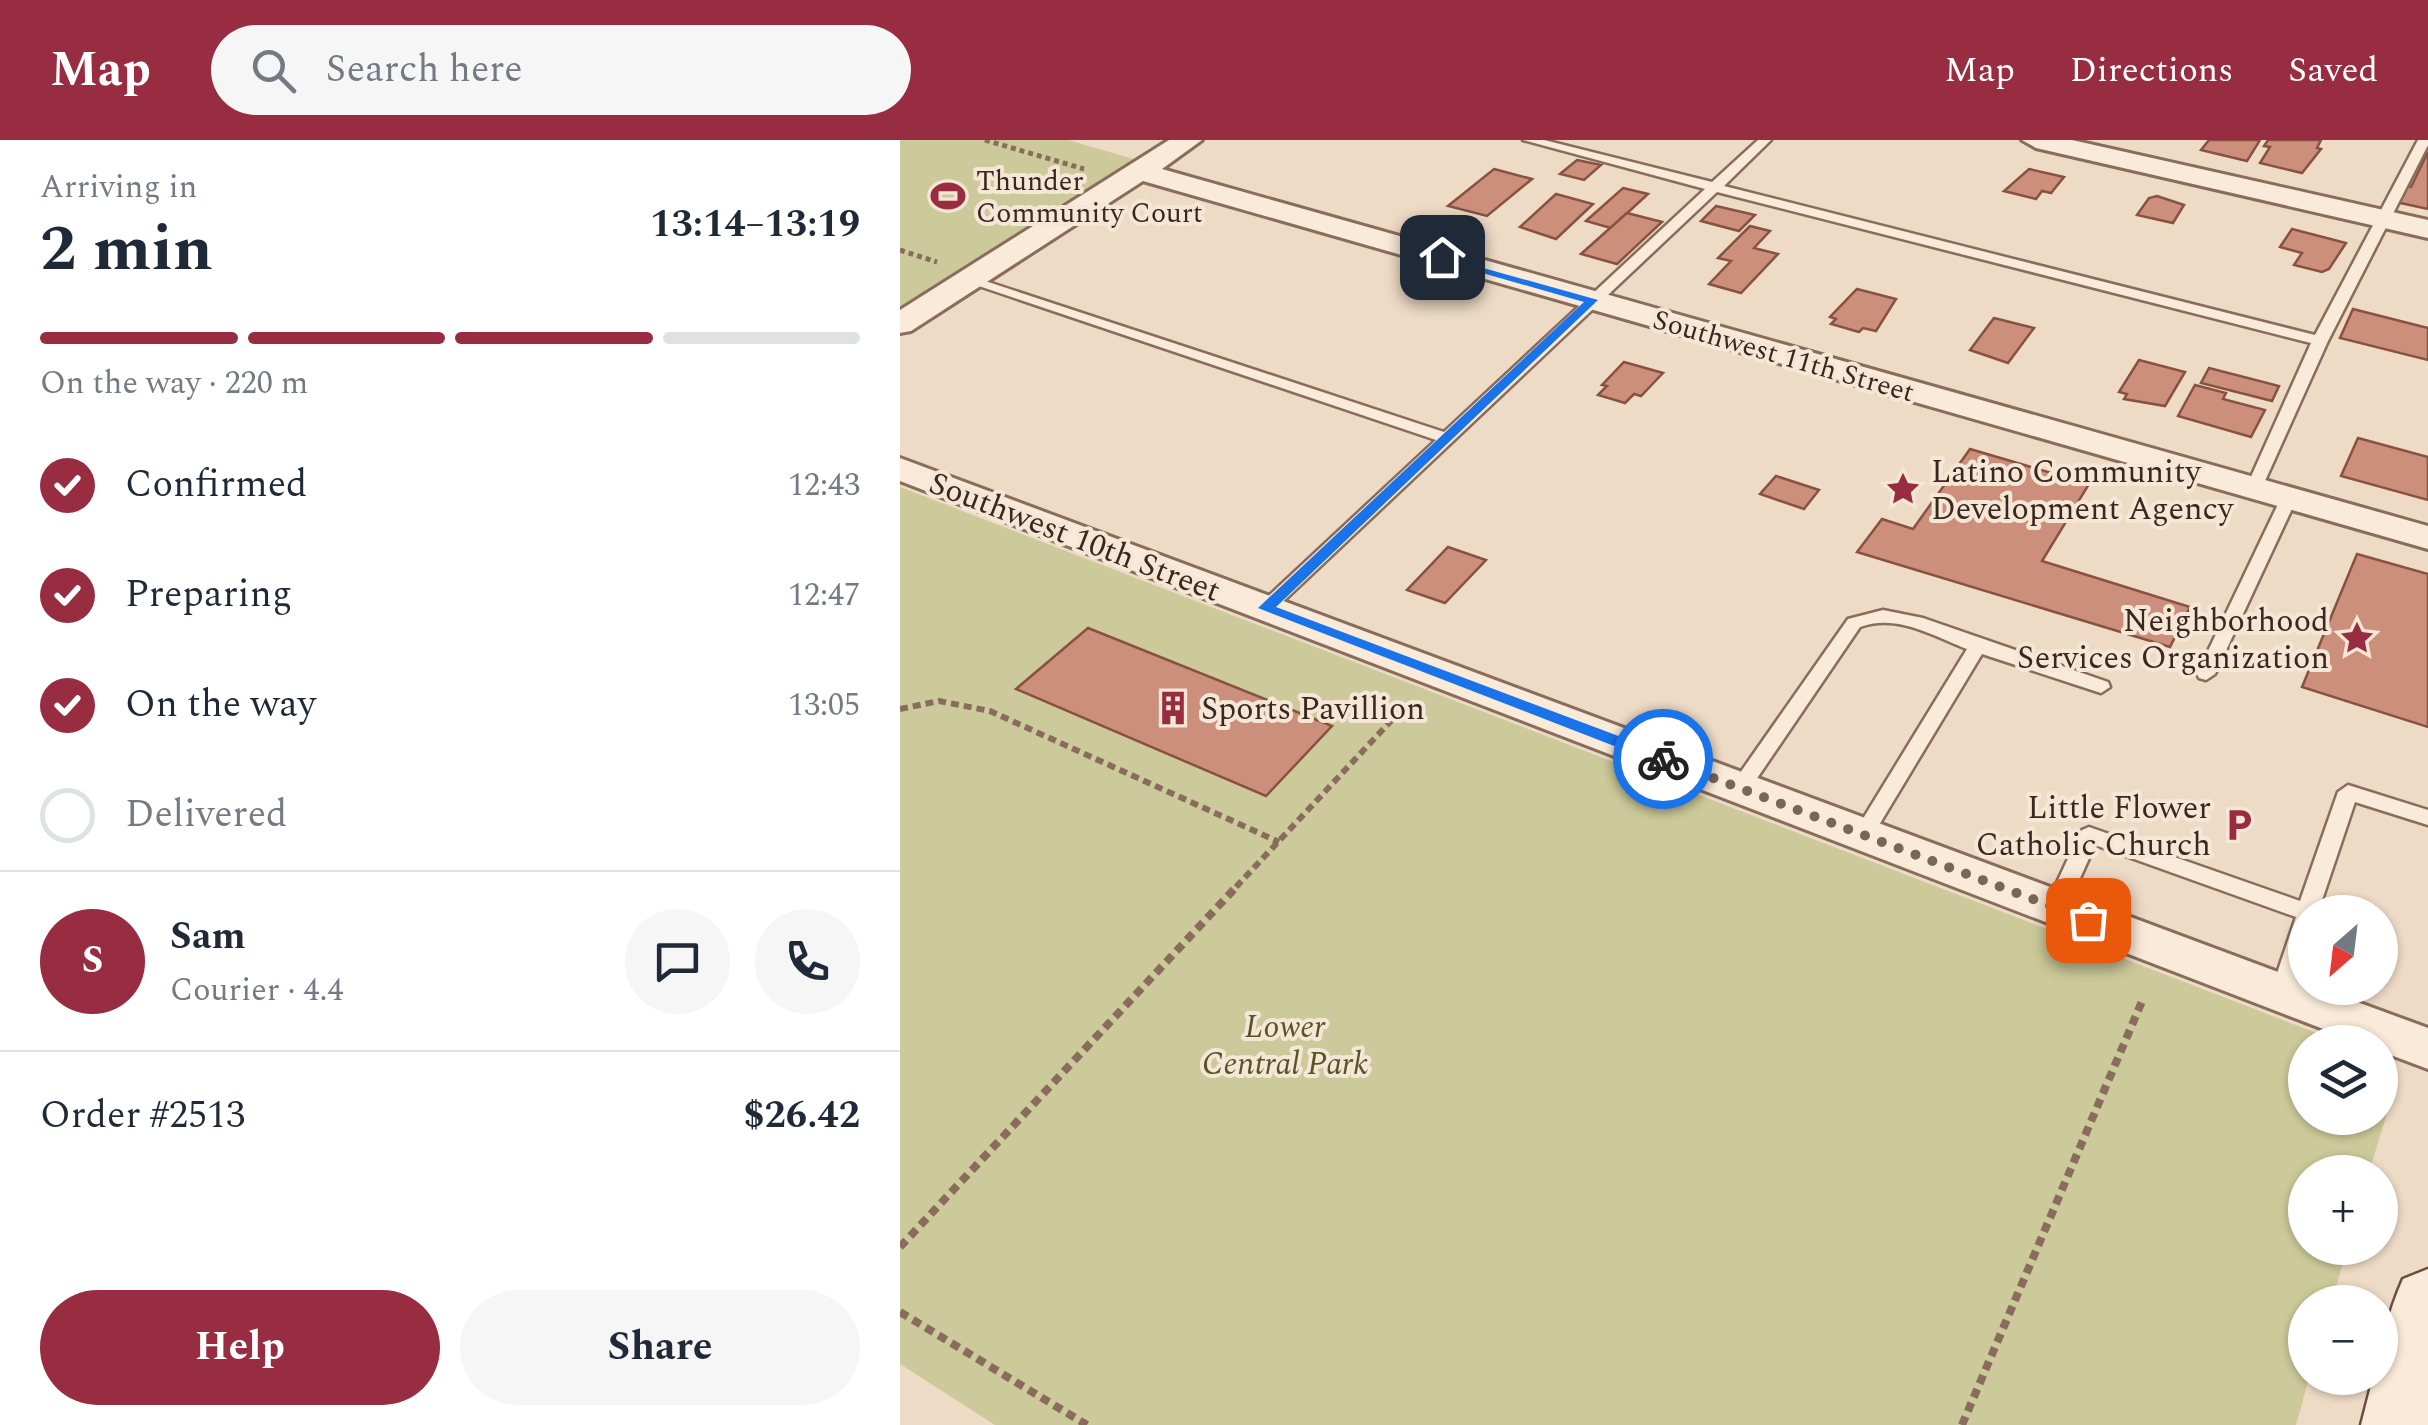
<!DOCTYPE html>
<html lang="en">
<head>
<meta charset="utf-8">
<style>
  :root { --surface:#fff; --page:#f6f6f7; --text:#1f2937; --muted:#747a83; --line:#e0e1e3; --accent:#982c40 }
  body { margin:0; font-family:Spectral,serif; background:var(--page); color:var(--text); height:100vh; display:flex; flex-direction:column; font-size:38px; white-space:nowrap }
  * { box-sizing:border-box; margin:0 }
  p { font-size:32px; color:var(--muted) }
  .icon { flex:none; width:55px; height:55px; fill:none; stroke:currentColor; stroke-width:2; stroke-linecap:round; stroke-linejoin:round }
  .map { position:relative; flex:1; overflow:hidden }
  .drawer { display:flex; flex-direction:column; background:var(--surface); width:900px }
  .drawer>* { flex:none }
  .needle { width:65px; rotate:208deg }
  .tools { position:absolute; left:1388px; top:755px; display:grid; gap:20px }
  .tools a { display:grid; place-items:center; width:110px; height:110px; border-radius:50%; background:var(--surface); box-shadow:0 2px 8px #0004; font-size:50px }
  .pin { position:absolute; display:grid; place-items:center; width:85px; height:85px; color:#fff; margin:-42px; border-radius:20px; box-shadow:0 5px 15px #0006 }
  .courier { position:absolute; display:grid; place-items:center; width:100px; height:100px; margin:-50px; border:8px solid #1a73e8; border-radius:50%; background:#fff; color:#222; box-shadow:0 2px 12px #0007 }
  .overview em { font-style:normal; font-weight:700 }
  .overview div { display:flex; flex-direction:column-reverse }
  .overview { display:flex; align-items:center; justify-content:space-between; height:170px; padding:0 40px }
  h1 { font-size:65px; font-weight:700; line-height:75px }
  .bar { display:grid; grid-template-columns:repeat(4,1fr); gap:15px 10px; align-content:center; height:120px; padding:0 40px }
  .bar i { height:12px; border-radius:8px; background:var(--line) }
  .bar .on { background:var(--accent) }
  .bar p { grid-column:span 4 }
  .line { display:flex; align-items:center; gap:25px; padding:0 40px; border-top:2px solid var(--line) }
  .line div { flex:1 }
  .round { display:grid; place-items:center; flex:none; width:105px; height:105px; border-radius:52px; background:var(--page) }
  ol { padding:0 40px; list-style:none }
  li { display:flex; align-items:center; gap:30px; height:110px }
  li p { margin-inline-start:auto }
  li .icon { padding:10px; border-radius:50%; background:var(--accent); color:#fff; stroke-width:4 }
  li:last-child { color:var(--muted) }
  li i { width:55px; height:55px; border:5px solid var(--line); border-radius:50% }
  .primary-button { display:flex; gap:20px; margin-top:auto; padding:20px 40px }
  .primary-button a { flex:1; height:115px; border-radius:60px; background:var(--accent); color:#fff; font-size:40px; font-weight:700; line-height:115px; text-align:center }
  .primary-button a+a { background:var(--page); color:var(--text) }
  header { display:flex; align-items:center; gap:60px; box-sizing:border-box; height:140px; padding:0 50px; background:var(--accent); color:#fff }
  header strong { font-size:48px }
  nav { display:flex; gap:55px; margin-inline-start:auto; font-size:35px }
  .search { width:700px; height:90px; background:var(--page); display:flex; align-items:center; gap:25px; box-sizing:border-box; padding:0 35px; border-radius:55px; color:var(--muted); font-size:38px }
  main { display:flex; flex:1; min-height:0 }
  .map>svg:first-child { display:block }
</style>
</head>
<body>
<header>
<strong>Map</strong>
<div class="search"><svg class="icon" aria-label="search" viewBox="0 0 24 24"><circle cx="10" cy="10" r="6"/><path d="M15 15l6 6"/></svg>Search here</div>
<nav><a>Map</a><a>Directions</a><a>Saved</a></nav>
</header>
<main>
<section class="drawer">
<div class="overview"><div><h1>2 min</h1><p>Arriving in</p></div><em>13:14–13:19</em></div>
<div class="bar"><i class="on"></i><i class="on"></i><i class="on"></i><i></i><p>On the way · 220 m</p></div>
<ol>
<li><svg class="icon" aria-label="check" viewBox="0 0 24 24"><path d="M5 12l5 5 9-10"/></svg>Confirmed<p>12:43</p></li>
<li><svg class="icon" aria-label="check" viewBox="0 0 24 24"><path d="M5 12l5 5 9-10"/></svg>Preparing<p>12:47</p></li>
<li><svg class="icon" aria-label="check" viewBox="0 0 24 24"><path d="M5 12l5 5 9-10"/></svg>On the way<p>13:05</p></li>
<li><i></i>Delivered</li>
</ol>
<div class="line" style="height:180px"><b class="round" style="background:var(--accent);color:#fff">S</b><div><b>Sam</b><p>Courier · 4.4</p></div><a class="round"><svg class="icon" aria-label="chat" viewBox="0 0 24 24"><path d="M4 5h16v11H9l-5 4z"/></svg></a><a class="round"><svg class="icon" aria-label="phone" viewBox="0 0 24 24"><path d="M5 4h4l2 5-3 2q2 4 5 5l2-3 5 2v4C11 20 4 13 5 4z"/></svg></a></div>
<div class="line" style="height:130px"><div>Order #2513</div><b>$26.42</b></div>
<div class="primary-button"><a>Help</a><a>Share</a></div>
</section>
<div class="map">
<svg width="1528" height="1285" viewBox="0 0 1528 1285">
  <rect width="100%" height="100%" fill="#eedbc6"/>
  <g fill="#ccc99a">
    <path d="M0,0H168L237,20L0,170Z"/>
    <path d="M0,347L1440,902H1405V978H1480V937L1489,967L1469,1032H1405V1108H1448L1431,1162H1405V1238H1409L1396,1285H95L0,1224Z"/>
  </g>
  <g fill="#cc8f7c" stroke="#885142" stroke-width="2.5">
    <path d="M1309,0H1360L1347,21L1301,10Z"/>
    <path d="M1368,0H1421L1417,8L1421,9L1402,33L1360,23L1370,7L1364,6Z"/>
    <path d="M1528,12V69L1496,62L1503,46L1511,47Z"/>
    <path d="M677,20L701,25L684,40L660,34Z"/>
    <path d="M594,29L632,39L587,76L548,66Z"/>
    <path d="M1129,29L1164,37L1151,53L1142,51L1136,59L1104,51Z"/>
    <path d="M723,48L748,54L711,88L686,81Z"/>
    <path d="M656,54L693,64L656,99L620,87Z"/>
    <path d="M1257,56L1284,65L1273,83L1237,75L1249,58Z"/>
    <path d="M816,66L855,75L839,91L801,81Z"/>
    <path d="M727,73L762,82L717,124L681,114Z"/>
    <path d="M850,86L870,91L854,108L878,114L841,153L809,144L831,121L818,118Z"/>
    <path d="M1392,89L1446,103L1429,129L1422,132L1394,125L1402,113L1380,107Z"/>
    <path d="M957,149L996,159L976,191L963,188L959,192L931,184L936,179L930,177Z"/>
    <path d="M1453,169L1528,188V220L1440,198Z"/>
    <path d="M1094,178L1134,188L1108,223L1070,210Z"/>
    <path d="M1239,220L1285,232L1265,266L1224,259L1227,254L1219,252Z"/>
    <path d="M724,222L763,233L741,256L734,254L725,263L698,255L707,246L702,245Z"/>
    <path d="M1309,228L1379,246L1372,261L1301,243Z"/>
    <path d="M1295,245L1326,253L1323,259L1365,270L1351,297L1278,276Z"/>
    <path d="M1458,298L1528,317V360L1441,336Z"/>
    <path d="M1070,309L1189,344L1142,421L1290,467L1270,507L957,412L982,379L1013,389Z"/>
    <path d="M876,336L919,350L904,369L860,354Z"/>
    <path d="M548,407L586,420L545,463L507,450Z"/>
    <path d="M1457,414L1528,434V587L1402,547Z"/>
    <path d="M188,488L432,586L366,656L116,549Z"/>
  </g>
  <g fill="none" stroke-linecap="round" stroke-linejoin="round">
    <g stroke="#896c5c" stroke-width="5">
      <g id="service">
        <path d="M623,0H644L812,42L858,0H871L824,46L1415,195L1518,0H1528V5L1428,201L1360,352L1354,353L1346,348L1411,203L817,52L372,472H360L357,468L360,464L536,300L61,140L73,137L544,292L805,49Z"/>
        <path d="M1389,353L1397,358L1315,534L1306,540L1299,538L1297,534L1381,358Z"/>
        <path d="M983,470L1023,478L1208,542L1210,547L1201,553L1082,514L970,700H956L953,695L1067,509C1034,496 996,473 960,487L847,653H833L830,648L833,643L948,479Z"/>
        <path d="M1448,645L1528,670V685L1455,662L1418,772H1405V814L1389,860L1381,863L1373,860L1370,854L1396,777L1195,705L1164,774H1148L1145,768L1179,695L1182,690L1189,687L1400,761L1438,652Z"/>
      </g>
    </g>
    <g stroke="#896c5c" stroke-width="6">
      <g id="minor">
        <path d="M269,0H302L262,29L1528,386V409L243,41L11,191L0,193V170Z"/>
        <path d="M1122,0H1172L1528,80V98L1136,8Z"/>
        <path d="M0,318L1405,842V848H1419L1528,888V929L1480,911V902H1457L0,341Z"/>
      </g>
    </g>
    <g stroke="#6b4d3f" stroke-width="5">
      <path id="secondary" d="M1528,1129V1285H1461L1473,1238H1480C1480,1202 1489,1171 1503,1139Z"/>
    </g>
    <g stroke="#896c5c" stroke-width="5" stroke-dasharray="5 4" stroke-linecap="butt">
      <path d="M85,0L184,29"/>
      <path d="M0,110L37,122"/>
    </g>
    <g stroke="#896c5c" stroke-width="6" stroke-dasharray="8 5" stroke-linecap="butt">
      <path d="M0,569L39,561L90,571L379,702"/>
      <path d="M336,747L502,569"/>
    </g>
    <g stroke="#896c5c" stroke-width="8" stroke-dasharray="9 6" stroke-linecap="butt">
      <path d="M0,1107L338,745"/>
      <path d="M0,1172L187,1285"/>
      <path d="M1062,1285L1243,859"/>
    </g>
    <use href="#service" fill="#f9ead9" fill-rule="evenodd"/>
    <use href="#minor" fill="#f9ead9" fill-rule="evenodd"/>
    <use href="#secondary" fill="#f9ead9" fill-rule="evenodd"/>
  </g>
  <path fill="#1a73e8" d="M537,115L698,160L376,467L769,615V623H758L358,468L684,162L537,120Z"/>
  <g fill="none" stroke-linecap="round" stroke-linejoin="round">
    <path stroke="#796659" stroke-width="10" stroke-dasharray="0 18" d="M763,619L1188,780"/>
  </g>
  <defs>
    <g id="stadium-bare" transform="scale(2.7)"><path d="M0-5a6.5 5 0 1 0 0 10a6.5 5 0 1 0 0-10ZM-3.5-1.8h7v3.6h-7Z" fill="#982c40" stroke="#f5e6d6" stroke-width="2.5" paint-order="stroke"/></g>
    <g id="sight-bare" transform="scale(2.7)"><path d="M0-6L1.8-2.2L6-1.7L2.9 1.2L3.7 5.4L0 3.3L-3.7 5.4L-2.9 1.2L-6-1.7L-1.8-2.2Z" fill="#982c40" stroke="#f5e6d6" stroke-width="2.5" paint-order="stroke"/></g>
    <g id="building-bare" transform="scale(2.7)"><path d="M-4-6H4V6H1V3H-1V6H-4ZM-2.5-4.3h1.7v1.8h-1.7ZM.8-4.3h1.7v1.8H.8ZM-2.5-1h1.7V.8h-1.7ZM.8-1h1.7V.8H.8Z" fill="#982c40" stroke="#f5e6d6" stroke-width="2.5" paint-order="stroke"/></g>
    <g id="parking-bare" transform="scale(2.7)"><path d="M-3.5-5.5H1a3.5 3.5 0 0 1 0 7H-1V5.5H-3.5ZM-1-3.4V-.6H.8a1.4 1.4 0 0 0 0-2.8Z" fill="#982c40" stroke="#f5e6d6" stroke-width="2.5" paint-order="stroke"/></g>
  </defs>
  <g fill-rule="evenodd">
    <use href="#stadium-bare" x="48" y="56"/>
    <use href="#sight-bare" x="1003" y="349"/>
    <use href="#sight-bare" x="1457" y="498"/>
    <use href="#building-bare" x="273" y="568"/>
    <use href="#parking-bare" x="1339" y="685"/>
  </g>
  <g text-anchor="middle" stroke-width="8" stroke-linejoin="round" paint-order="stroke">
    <g font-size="28" fill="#3a271f" stroke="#f5e6d6" text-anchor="start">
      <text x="76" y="50">Thunder<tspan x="76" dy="32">Community Court</tspan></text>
    </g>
    <g font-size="28" fill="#3a271f" stroke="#f5e6d6">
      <text transform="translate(884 215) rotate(16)" y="10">Southwest 11th Street</text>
    </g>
    <g font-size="32" fill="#3a271f" stroke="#f5e6d6" text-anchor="start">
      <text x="1031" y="342">Latino Community<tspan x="1031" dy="37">Development Agency</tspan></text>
      <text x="1429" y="491" text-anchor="end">Neighborhood<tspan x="1429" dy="37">Services Organization</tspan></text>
      <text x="301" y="579">Sports Pavillion</text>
      <text x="1311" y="678" text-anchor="end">Little Flower<tspan x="1311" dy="37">Catholic Church</tspan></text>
    </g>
    <g font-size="32" fill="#3a271f" stroke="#f5e6d6">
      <text transform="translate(175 396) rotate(21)" y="11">Southwest 10th Street</text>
    </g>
    <g font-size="32" font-style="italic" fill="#535626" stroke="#f5e6d6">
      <text x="385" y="897">Lower<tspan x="385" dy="37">Central Park</tspan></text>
    </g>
  </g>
</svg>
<div class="tools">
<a><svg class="needle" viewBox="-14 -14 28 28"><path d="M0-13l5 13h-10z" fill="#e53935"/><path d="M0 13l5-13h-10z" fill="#747a83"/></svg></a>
<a><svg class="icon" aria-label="layers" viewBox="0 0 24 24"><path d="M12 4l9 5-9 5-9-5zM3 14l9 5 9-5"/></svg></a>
<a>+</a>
<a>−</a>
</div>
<div class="pin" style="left:1188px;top:780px;background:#ea580c"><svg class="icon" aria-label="bag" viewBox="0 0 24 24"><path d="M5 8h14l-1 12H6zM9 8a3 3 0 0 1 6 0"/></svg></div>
<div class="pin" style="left:542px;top:117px;background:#1f2937"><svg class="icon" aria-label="home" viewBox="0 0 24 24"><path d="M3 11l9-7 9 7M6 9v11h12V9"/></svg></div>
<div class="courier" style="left:763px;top:619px"><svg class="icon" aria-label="bike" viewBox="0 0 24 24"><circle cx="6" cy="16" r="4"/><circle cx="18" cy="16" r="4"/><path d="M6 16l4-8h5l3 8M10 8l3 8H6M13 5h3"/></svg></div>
</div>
</main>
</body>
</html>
